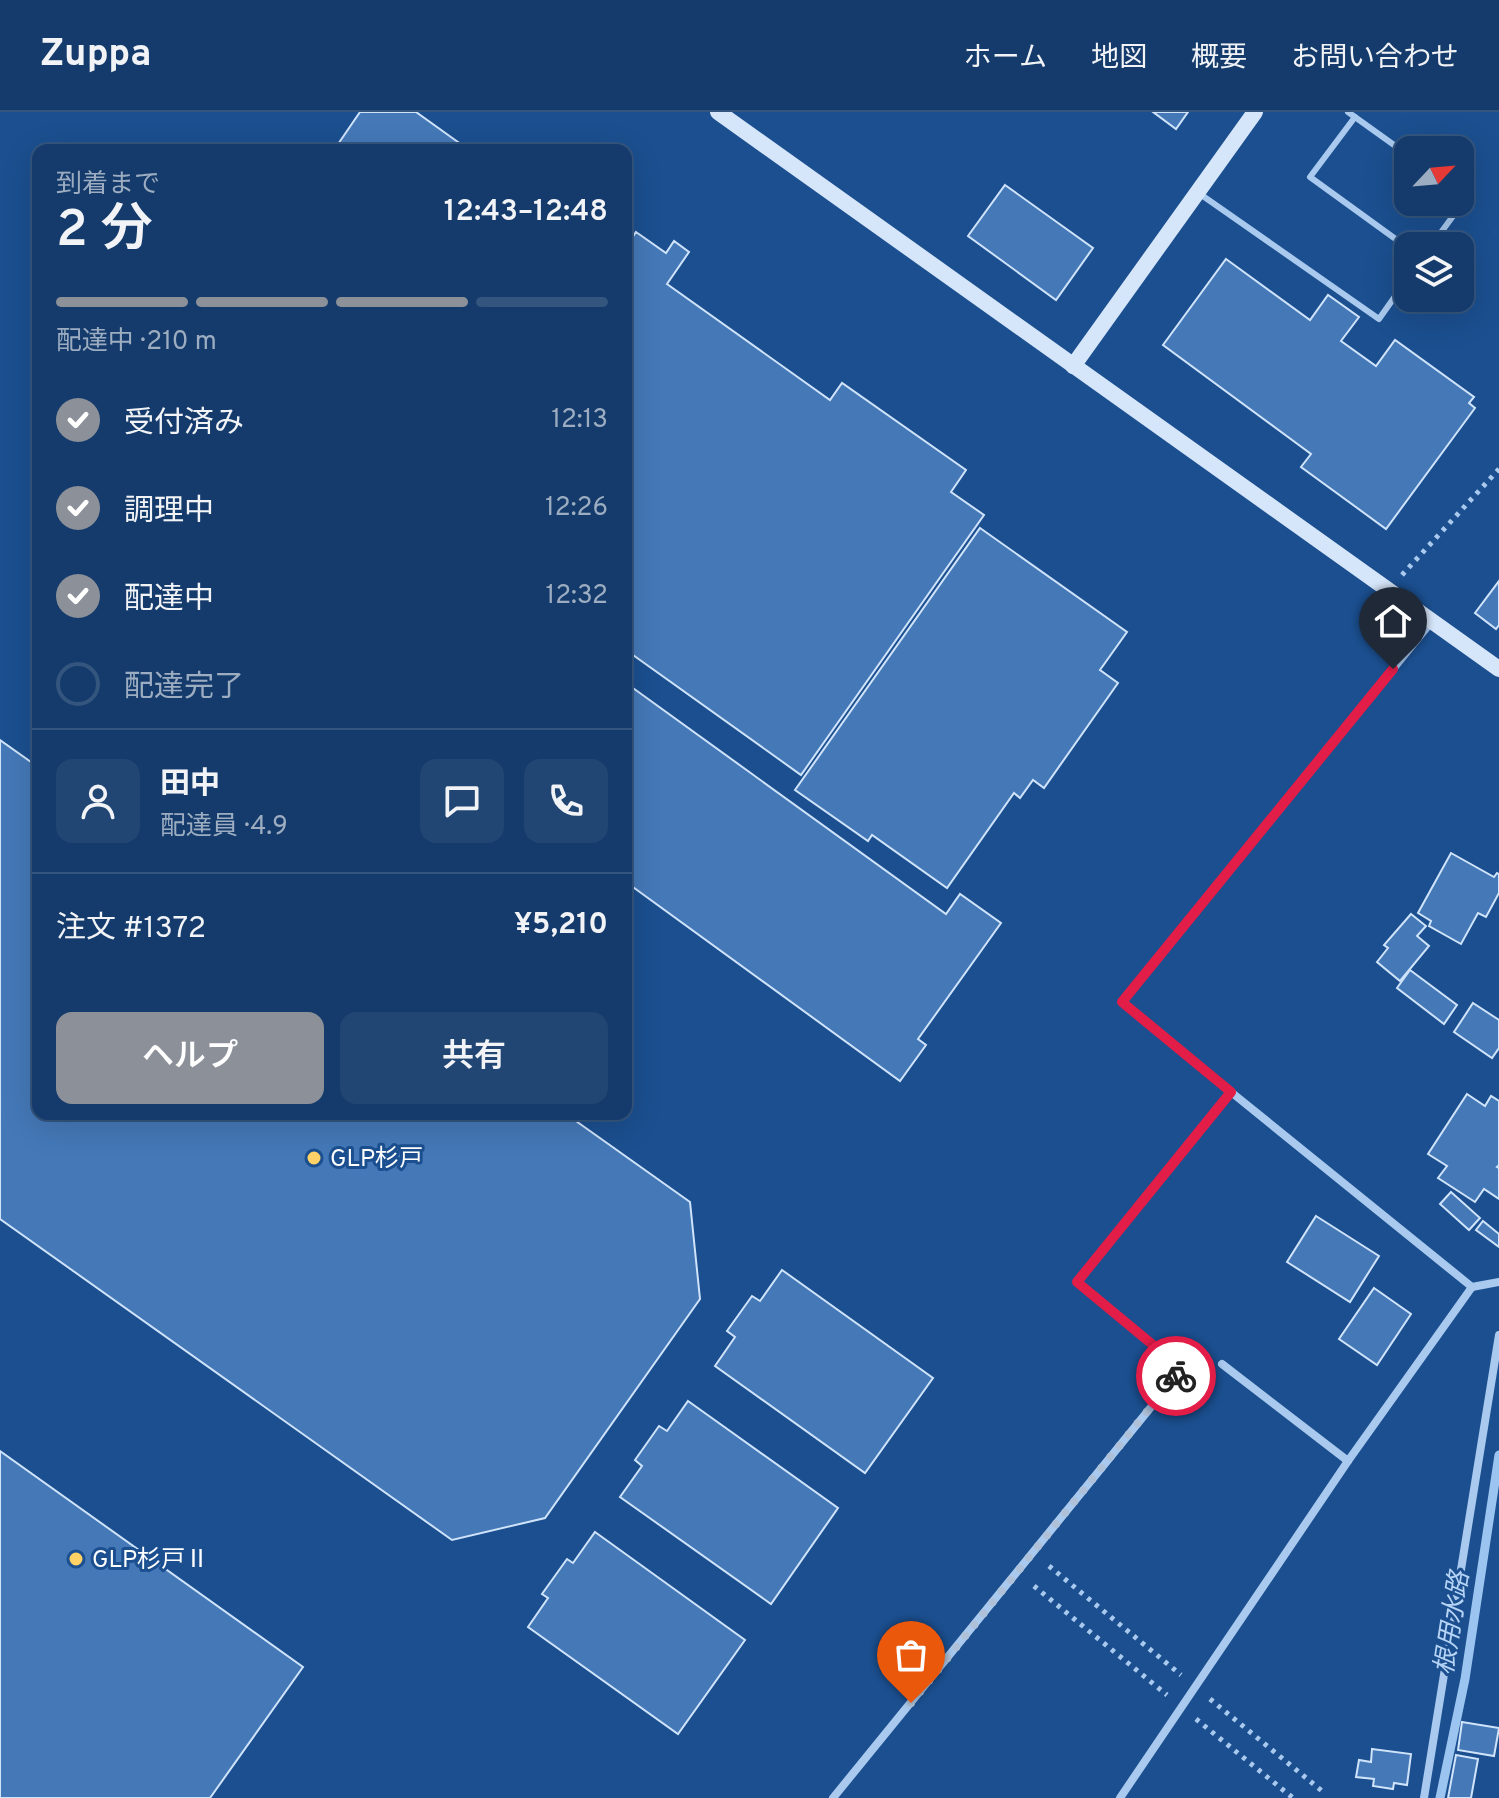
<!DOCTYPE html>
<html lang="ja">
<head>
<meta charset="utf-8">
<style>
  :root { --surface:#143b6b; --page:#214673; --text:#f1f3f6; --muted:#9dadc1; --line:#33557e; --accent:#8c9099 }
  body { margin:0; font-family:Overpass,"Noto Sans JP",sans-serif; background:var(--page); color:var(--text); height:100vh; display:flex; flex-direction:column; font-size:30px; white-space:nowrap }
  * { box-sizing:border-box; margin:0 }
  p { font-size:26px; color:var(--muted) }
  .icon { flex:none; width:44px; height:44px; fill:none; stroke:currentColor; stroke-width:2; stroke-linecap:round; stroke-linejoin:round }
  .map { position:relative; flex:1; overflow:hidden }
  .details { position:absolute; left:32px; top:32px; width:600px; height:976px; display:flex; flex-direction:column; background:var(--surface); border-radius:16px; box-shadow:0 8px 32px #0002,0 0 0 2px var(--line) }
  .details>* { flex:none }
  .needle { width:52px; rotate:64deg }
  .fabs { position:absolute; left:1394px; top:24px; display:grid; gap:16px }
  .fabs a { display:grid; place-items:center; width:80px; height:80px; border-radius:16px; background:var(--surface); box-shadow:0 8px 32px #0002,0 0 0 2px var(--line); font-size:40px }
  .pin { position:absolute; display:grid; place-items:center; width:68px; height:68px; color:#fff; margin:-82px -34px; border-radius:50% 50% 50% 0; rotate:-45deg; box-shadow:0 0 8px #0007 }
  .pin .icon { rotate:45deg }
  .courier { position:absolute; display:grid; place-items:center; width:80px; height:80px; margin:-40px; border:6px solid #e11d48; border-radius:50%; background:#fff; color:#222; box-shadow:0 2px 10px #0007 }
  .headline em { font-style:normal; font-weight:600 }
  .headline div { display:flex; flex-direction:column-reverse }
  .headline { display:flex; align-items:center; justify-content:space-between; height:136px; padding:0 24px }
  h1 { font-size:52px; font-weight:600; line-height:60px }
  .bar { display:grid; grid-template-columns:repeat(4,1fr); gap:12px 8px; align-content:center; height:96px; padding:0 24px }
  .bar i { height:10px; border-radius:6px; background:var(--line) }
  .bar .current { background:var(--accent) }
  .bar p { grid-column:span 4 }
  .line { display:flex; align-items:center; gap:20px; padding:0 24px; border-top:2px solid var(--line) }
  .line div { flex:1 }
  .round { display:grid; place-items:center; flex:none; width:84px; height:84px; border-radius:16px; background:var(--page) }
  ol { padding:0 24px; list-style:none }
  li { display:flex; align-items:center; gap:24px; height:88px }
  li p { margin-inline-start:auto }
  li .icon { padding:8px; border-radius:50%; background:var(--accent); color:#fff; stroke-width:4 }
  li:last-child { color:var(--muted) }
  li i { width:44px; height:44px; border:4px solid var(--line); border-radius:50% }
  .action { display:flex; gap:16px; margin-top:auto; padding:16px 24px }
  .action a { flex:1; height:92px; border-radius:16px; background:var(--accent); color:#fff; font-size:32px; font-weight:600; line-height:92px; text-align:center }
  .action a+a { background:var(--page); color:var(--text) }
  header { display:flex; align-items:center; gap:48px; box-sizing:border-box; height:112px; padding:0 40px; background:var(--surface); border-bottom:2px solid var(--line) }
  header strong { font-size:38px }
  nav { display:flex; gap:44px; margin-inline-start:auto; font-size:28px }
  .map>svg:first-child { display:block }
</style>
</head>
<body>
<header>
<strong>Zuppa</strong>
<nav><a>ホーム</a><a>地図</a><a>概要</a><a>お問い合わせ</a></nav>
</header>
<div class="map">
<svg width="1499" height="1686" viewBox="0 0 1499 1686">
  <rect width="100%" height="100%" fill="#1b4f8f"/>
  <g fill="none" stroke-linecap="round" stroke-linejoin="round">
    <path stroke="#9cc4f0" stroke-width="9" d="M1440,1686L1465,1567L1499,1343"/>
  </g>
  <g fill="#4478b7" stroke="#cfe3fa" stroke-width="2">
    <path d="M360,0H416L469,38H334Z"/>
    <path d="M1153,0H1188L1176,17Z"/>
    <path d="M1005,73L1093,136L1056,188L968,124Z"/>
    <path d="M636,120L666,141L674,129L689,140L667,172L830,288L842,271L966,358L951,380L984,403L801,663L626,538V135Z"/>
    <path d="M1226,147L1310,208L1328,183L1359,205L1341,229L1376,254L1395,228L1474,285L1469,291L1475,296L1386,417L1301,355L1311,342L1163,233Z"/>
    <path d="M980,416L1127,520L1100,558L1118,571L1044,676L1033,668L1020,686L1014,681L947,776L872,723L868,729L795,678Z"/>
    <path d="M1499,469V513L1496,517L1475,501Z"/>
    <path d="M626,571L946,802L960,782L1001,811L918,927L926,933L900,969L626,770Z"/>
    <path d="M0,628L38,655V1002H566L690,1090L700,1187L545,1406L452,1428L0,1107Z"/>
    <path d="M1451,741L1494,765L1497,761L1499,762V781L1486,805L1478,801L1461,832L1429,814L1431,809L1418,801Z"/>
    <path d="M1411,802L1426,814L1417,824L1429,834L1400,869L1377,850L1388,836L1384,833Z"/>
    <path d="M1410,858L1457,893L1444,912L1397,876Z"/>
    <path d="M1473,891L1499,908V936L1492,946L1454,920Z"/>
    <path d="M1467,982L1485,994L1491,984L1499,989V1053L1497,1055L1499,1056V1087L1484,1077L1475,1090L1438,1066L1447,1054L1428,1042Z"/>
    <path d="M1451,1080L1480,1106L1469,1118L1440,1092Z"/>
    <path d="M1316,1104L1379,1144L1350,1190L1287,1150Z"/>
    <path d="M1483,1109L1499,1122V1135L1476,1118Z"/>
    <path d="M782,1158L933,1266L865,1361L715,1254L735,1225L727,1219L752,1184L760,1189Z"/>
    <path d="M1374,1176L1411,1202L1377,1253L1339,1227Z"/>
    <path d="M688,1289L838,1396L771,1492L620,1385L642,1354L635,1348L659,1314L667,1319Z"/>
    <path d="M0,1339L303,1555L210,1686H0Z"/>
    <path d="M595,1420L745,1528L678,1622L528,1515L548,1486L542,1482L567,1447L573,1451Z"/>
    <path d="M1462,1610L1499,1616L1494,1644L1458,1638Z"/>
    <path d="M1372,1637L1411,1642L1407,1673L1394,1671L1393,1677L1373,1674L1374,1667L1356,1665L1359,1648L1371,1650Z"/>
    <path d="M1456,1643L1478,1647L1471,1686H1448Z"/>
  </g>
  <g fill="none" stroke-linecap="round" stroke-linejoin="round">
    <g stroke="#a9c9ee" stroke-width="5" stroke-dasharray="4 6" stroke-linecap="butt">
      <path d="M1402,463L1499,357"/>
      <path d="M1049,1454L1181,1563"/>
      <path d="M1034,1474L1167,1583"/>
      <path d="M1210,1587L1322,1679"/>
      <path d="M1196,1607L1293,1686"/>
    </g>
    <g stroke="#a9c9ee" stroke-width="6">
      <path d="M1348,0L1408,43"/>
      <path d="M1355,5L1310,65L1408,136"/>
      <path d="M1200,82L1379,207L1408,166"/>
      <path d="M1431,134L1467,85L1460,80"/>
    </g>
    <g stroke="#a9c9ee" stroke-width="8">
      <path d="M1231,980L1472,1175L1499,1170"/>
      <path d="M1222,1252L1348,1349"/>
      <path d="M833,1686L1182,1257L1077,1170L1231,980L1122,890L1432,509"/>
      <path d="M1120,1686L1348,1349L1472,1175"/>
      <path d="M1424,1686L1499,1223"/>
    </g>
    <g stroke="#d6e6fa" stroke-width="16">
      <path d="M718,0L1499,557"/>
      <path d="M1073,254L1255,0"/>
    </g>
  </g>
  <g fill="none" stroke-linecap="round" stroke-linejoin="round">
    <path stroke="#afc1d8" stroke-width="8" stroke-dasharray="0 14.4" d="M911,1591L1176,1264"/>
    <path stroke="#e11d48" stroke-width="10" d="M1176,1264L1182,1257L1077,1170L1231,980L1122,890L1393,557"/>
  </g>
  <g fill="#ffd166" stroke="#1b4f8f" stroke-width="3">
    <circle cx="314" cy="1046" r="8"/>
    <circle cx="76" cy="1447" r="8"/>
  </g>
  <g text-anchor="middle" stroke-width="6" stroke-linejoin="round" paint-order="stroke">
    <g font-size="24" fill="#fff" stroke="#1b4f8f" text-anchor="start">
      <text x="330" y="1054">GLP杉戸</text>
      <text x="92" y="1455">GLP杉戸Ⅱ</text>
    </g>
    <g font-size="26" font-style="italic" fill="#b5d3f5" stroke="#1b4f8f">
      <text transform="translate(1451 1511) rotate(-81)" y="9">根用水路</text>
    </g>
  </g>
</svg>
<div class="fabs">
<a><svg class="needle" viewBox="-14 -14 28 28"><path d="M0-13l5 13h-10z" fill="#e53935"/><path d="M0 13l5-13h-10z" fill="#9dadc1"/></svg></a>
<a><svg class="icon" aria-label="layers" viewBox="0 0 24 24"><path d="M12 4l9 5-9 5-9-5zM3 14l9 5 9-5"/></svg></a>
</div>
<div class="pin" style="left:911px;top:1591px;background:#ea580c"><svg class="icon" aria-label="bag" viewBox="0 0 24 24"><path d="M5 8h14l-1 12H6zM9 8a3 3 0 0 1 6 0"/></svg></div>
<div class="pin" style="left:1393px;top:557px;background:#1f2937"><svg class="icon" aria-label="home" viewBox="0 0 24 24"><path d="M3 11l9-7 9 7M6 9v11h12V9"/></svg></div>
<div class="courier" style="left:1176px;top:1264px"><svg class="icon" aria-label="bike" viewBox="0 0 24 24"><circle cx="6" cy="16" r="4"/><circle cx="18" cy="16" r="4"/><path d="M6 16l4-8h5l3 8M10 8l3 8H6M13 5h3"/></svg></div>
<section class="details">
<div class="headline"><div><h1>2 分</h1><p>到着まで</p></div><em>12:43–12:48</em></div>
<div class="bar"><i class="current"></i><i class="current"></i><i class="current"></i><i></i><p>配達中 · 210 m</p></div>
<ol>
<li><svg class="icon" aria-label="check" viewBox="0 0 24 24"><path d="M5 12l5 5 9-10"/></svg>受付済み<p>12:13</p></li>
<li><svg class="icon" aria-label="check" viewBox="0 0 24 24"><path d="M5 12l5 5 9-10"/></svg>調理中<p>12:26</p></li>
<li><svg class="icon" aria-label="check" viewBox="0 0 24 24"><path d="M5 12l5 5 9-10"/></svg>配達中<p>12:32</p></li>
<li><i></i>配達完了</li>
</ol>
<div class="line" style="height:144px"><a class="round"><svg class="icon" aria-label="person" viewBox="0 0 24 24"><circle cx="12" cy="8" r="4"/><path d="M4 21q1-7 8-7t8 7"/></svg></a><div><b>田中</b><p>配達員 · 4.9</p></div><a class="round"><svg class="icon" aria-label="chat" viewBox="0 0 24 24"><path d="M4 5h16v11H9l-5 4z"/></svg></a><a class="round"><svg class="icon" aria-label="phone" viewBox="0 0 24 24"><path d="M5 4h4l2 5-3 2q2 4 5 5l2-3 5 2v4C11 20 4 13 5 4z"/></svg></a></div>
<div class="line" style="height:104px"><div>注文 #1372</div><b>¥5,210</b></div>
<div class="action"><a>ヘルプ</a><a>共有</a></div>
</section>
</div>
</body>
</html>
